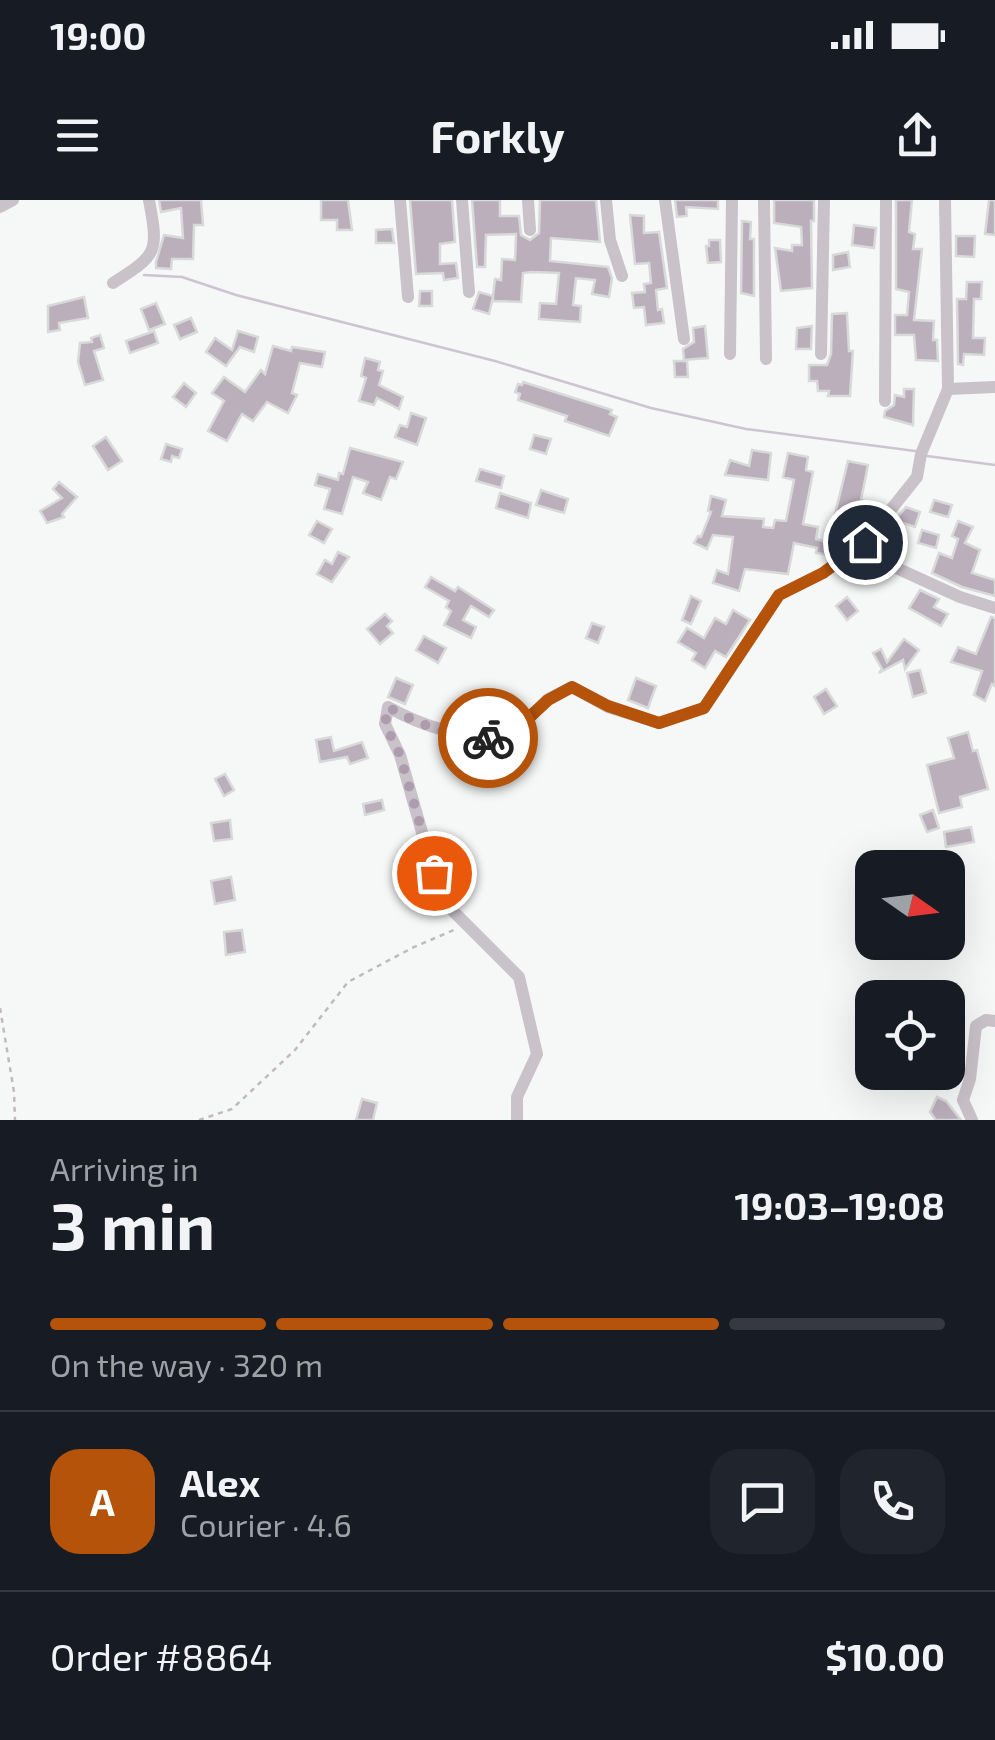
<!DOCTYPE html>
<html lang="en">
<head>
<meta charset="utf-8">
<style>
  :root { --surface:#171b24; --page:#20242c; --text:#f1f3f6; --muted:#9ea1a6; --line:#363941; --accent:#b45309 }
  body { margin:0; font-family:"Exo 2",sans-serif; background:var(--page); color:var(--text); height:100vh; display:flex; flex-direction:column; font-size:38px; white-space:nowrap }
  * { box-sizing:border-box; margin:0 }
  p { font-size:32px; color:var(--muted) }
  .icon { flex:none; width:55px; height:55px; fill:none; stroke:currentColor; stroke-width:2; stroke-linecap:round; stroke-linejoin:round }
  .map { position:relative; height:920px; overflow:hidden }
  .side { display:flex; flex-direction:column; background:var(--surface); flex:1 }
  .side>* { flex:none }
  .needle { width:65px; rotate:104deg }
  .tools { position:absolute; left:855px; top:650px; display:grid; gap:20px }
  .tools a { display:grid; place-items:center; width:110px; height:110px; border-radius:20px; background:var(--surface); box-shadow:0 10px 40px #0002; font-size:50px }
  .pin { position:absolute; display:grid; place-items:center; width:85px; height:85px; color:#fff; margin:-42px; border:5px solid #fff; border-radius:50%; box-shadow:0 2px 10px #0007 }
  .courier { position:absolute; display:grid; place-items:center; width:100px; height:100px; margin:-50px; border:8px solid #b45309; border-radius:50%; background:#fff; color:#222; box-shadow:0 2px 12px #0007 }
  .overview em { font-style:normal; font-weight:700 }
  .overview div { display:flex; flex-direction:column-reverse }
  .overview { display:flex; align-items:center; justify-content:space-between; height:170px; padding:0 50px }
  h1 { font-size:65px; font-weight:700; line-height:75px }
  .bar { display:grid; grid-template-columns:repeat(4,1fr); gap:15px 10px; align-content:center; height:120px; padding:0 50px }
  .bar i { height:12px; border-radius:8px; background:var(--line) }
  .bar .selected { background:var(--accent) }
  .bar p { grid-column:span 4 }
  .line { display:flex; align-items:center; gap:25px; padding:0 50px; border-top:2px solid var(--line) }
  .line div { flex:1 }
  .round { display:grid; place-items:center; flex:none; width:105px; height:105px; border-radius:30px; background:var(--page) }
  .status { display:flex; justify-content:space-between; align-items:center; height:70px; padding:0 50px; background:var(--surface); direction:ltr }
  .status svg { height:28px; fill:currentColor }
  header { display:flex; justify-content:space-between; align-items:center; height:130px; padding:0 50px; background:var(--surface); font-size:45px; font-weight:700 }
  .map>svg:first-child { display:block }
</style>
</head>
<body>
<div class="status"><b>19:00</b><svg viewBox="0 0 49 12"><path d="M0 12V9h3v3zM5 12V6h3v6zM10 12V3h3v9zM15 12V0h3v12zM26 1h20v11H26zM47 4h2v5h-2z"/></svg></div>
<header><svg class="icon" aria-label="menu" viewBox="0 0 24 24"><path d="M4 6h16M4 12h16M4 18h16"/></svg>Forkly<svg class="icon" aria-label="share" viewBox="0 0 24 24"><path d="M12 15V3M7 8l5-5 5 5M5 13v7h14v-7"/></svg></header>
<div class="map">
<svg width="995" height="920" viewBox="0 0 995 920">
  <rect width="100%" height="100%" fill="#f6f8f7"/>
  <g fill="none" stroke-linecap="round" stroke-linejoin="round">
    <g stroke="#cec4d1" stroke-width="2.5">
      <path d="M144,75L182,77L236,95L495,161L651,208L746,229L915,251"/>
      <path d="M927,256L995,265"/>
    </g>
  </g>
  <g fill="#bbafbc" stroke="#d8dad9" stroke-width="2.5">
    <path d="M159,0H201L203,25H194L193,59H172L171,69L156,68V62L164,35L183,38L181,8L161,12Z"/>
    <path d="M321,0H348L352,30H337V20H321Z"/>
    <path d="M410,0H452L455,42L440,44V64L456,63L458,78L444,80L443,73L416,74Z"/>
    <path d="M472,0H500V16H519L521,35L530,40L539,33L540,0H596L600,42L551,38L550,61L608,67L612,78L609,97L592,94L595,80L576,78L573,105L581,106L580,122L539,119L540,103L556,104L559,73L531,72L523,73L521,102L493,101V97L489,114L473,109L479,92L493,96L495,79L501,80L502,59L515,60L516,34L486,35L485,67H477Z"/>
    <path d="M675,0H718V9L686,7L687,16L677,17Z"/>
    <path d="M774,0H814V21H811L812,88L781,91L775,48L792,51V45H802L801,27L774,23Z"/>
    <path d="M896,0H912L909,32L915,34L913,49H922L914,120L934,121L933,140H937L938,161L916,160L914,135H895V115H907L909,92L896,89Z"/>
    <path d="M989,0H995V35L985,34Z"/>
    <path d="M630,15L644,16V33L659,32L667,88L656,90L658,110L662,109L664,123L646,125L644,107L634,108L632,93L645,92L644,84L651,83L649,63L635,64Z"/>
    <path d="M742,21L751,22L750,39H754V96L741,93Z"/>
    <path d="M854,25L876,28L874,48L852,45Z"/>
    <path d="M392,29L394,43H376V30Z"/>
    <path d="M956,36H975L974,57L956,56Z"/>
    <path d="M709,40H720L721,62L708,63L706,46H709Z"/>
    <path d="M848,52L850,67L833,70V55Z"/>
    <path d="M967,82H982L981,99H974L973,138H985L984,155L964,154L963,165L958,164L957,99H966Z"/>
    <path d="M420,91H432V106H419Z"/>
    <path d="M84,97L88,118L59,123L60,130L48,132V106Z"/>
    <path d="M156,103L165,124L149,130L141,109Z"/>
    <path d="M847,113L849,151H853L850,196H828L829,191H818L817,181H809V165H827L831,154L832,114Z"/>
    <path d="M191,118L197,132L180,139L174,125Z"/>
    <path d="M705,126L708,158L684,160L683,149L694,142L693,128Z"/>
    <path d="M812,126L811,149H796L797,128Z"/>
    <path d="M154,131L158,143L130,153L126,141Z"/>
    <path d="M238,131L258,137L254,152L240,147L226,166L206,152L215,138L232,150Z"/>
    <path d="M100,135L104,148L94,151L103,180L85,185L78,162L80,143L92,142L91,138Z"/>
    <path d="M273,146L291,151L292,147L325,152L322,167L300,163L292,193L297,195L288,213L267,202L253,221L242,214L227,241L208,231L224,201L212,193L224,177L245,192L261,170L265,174Z"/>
    <path d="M365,158L380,162L378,170L383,171L379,185L403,197L399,209L377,198L374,205L359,201L366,178L361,176Z"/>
    <path d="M674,161H687L688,177H675Z"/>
    <path d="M523,182L612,210L610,214L617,217L609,236L565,221L567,216L518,200L520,194L515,192L518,184L522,185Z"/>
    <path d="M184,183L196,193L186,207L173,197Z"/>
    <path d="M904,189H914L913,225L884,217L885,211L894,205L895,195L904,197Z"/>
    <path d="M411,213L426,218L417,245L395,237L400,225L407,227Z"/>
    <path d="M534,235L551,239L546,254L530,249Z"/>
    <path d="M106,237L122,261L108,270L93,246Z"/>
    <path d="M166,244L182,249L179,258L172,256L171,262L161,259Z"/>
    <path d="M350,248L403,262L396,279L390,277L381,300L363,293L368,282L353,277L342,314L324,309L330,289L315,285L318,274L338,280L339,273L343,274Z"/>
    <path d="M752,250L771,253L768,280L725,275L730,260L749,266Z"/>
    <path d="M788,253L808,257L806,270L813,272L803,324L818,327L816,339L834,344L831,355L816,353L817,348L794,343L788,374L745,369L739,391L713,383L717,370L728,374L733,337L713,335L707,349L694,343L698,336L701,337L711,312L708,311L711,296L726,300L722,316L764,319L763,327L773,328L775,320L786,321L794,280L783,277Z"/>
    <path d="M848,261L868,265L861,300L868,302L864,323L834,318Z"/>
    <path d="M480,269L504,276L501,288L476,281Z"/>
    <path d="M59,282L77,297L62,314L64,317L47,323L40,311L62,298L53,289Z"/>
    <path d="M541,290L568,299L564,313L536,305Z"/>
    <path d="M500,293L531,303L528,318L496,308Z"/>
    <path d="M934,300L952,305L948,317L930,312Z"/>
    <path d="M906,307L920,312L915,327L895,320Z"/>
    <path d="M317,321L332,329L324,343L309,335Z"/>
    <path d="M958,321L973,327L965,343L980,350L972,373L995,380V396L962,387L932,373L939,353L952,358L958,339L952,336Z"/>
    <path d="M922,330L939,335L936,348L918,343Z"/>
    <path d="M338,352L349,357L332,382L317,374L325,360L332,364Z"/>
    <path d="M431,377L455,391L458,387L494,410L489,417L471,406L463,420L476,427L471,438L444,425L451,411L446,407L449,401L425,387Z"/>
    <path d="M920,390L939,399L934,407L948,414L941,426L909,408Z"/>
    <path d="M691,396L701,401L691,424L682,420Z"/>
    <path d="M847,397L858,411L847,420L836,406Z"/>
    <path d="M733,410L750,420L726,457L715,451L705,468L692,460L696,453L678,442L687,428L704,438L715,418L726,424Z"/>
    <path d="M385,414L392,421L387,426L393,433L380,444L367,429Z"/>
    <path d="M991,417L995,418V486L992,484L985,501L974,495L982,471L951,462L958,447L976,454Z"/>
    <path d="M592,423L604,427L598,443L586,438Z"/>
    <path d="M424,436L446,448L438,463L416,450Z"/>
    <path d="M904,439L919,450L905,469L903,460L879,473L882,469L873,453L881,449L887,462Z"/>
    <path d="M920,470L926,493L913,497L907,473Z"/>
    <path d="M396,478L413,485L405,504L388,497Z"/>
    <path d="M636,478L656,486L648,508L628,500Z"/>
    <path d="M826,489L837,506L824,514L814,497Z"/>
    <path d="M968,532L973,551L977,550L988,589L960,597L962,607L939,613L927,565L954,558L948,538Z"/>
    <path d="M331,537L334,551L362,542L368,558L350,564L347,557L320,562L316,540Z"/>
    <path d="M225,574L234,590L224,596L215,579Z"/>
    <path d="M382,600L384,610L365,615L363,604Z"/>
    <path d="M933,610L939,628L927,632L920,615Z"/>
    <path d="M230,620L232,639L214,641L211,623Z"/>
    <path d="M971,627L974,642L946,647L944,632Z"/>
    <path d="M231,677L235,700L215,704L211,681Z"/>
    <path d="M242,730L245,752L226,755L224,732Z"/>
    <path d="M937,897L946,901L961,920H936L930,912Z"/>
    <path d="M362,899L377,903L373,920H356Z"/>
  </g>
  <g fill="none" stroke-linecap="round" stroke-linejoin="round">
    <g stroke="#c0bac0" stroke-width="2.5" stroke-dasharray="5 5" stroke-linecap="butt">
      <path d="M0,808L14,892L15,920"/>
      <path d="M199,920L232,909L295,850L348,782L412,748L456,729"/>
    </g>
    <g stroke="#c9c2c9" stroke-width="12">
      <path d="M400,0L408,97"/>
      <path d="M462,0L469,92"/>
      <path d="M528,0L530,30"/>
      <path d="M606,0L610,40L622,76"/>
      <path d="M665,0L684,139"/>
      <path d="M764,0L766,159"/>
      <path d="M945,0L948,189L921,254L917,277L865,342L881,361L960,397L995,408"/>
      <path d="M0,7L13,0"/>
      <path d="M113,83C157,55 159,53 149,0"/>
      <path d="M730,154L732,0"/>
      <path d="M821,154L824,0"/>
      <path d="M948,189L995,187"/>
      <path d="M885,201L886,0"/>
      <path d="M517,920V897L537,854L519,777L441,699L400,555L385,524L388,507C427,529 462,537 507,539L548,499L572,487L608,507L659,523L704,508L779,395L823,373L865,342"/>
      <path d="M972,920L963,900L970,879L976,826L986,820L995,821"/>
    </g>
  </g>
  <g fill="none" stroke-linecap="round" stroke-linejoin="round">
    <path stroke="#ad9bae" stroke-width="10" stroke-dasharray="0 18" d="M434,673L400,555L385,524L388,507C420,525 451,537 488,538"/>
    <path stroke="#b45309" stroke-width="12" d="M488,538L506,539L548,500L572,487L608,506L659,523L704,508L779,395L823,373L865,342"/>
  </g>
</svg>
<div class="tools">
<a><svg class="needle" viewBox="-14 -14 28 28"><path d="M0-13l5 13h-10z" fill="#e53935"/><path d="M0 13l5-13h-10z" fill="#9ea1a6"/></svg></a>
<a><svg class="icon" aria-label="locate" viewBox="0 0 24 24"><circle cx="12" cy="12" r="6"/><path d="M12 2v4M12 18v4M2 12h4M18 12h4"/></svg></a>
</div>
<div class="pin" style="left:434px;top:673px;background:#ea580c"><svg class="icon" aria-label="bag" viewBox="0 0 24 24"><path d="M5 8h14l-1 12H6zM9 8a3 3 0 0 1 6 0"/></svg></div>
<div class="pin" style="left:865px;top:342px;background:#1f2937"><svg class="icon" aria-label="home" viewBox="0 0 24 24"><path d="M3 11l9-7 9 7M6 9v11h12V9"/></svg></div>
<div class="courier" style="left:488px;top:538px"><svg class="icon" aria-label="bike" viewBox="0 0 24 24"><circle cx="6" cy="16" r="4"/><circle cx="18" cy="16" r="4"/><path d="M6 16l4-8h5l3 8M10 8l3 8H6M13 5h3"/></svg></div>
</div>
<section class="side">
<div class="overview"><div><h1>3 min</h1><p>Arriving in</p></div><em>19:03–19:08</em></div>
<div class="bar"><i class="selected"></i><i class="selected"></i><i class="selected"></i><i></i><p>On the way · 320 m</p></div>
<div class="line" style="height:180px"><b class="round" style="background:var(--accent);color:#fff">A</b><div><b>Alex</b><p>Courier · 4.6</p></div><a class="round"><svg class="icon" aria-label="chat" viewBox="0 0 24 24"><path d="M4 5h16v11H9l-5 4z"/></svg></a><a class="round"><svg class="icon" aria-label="phone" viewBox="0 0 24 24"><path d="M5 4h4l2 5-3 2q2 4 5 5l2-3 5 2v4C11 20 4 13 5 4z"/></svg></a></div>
<div class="line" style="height:130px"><div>Order #8864</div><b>$10.00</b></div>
</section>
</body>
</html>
